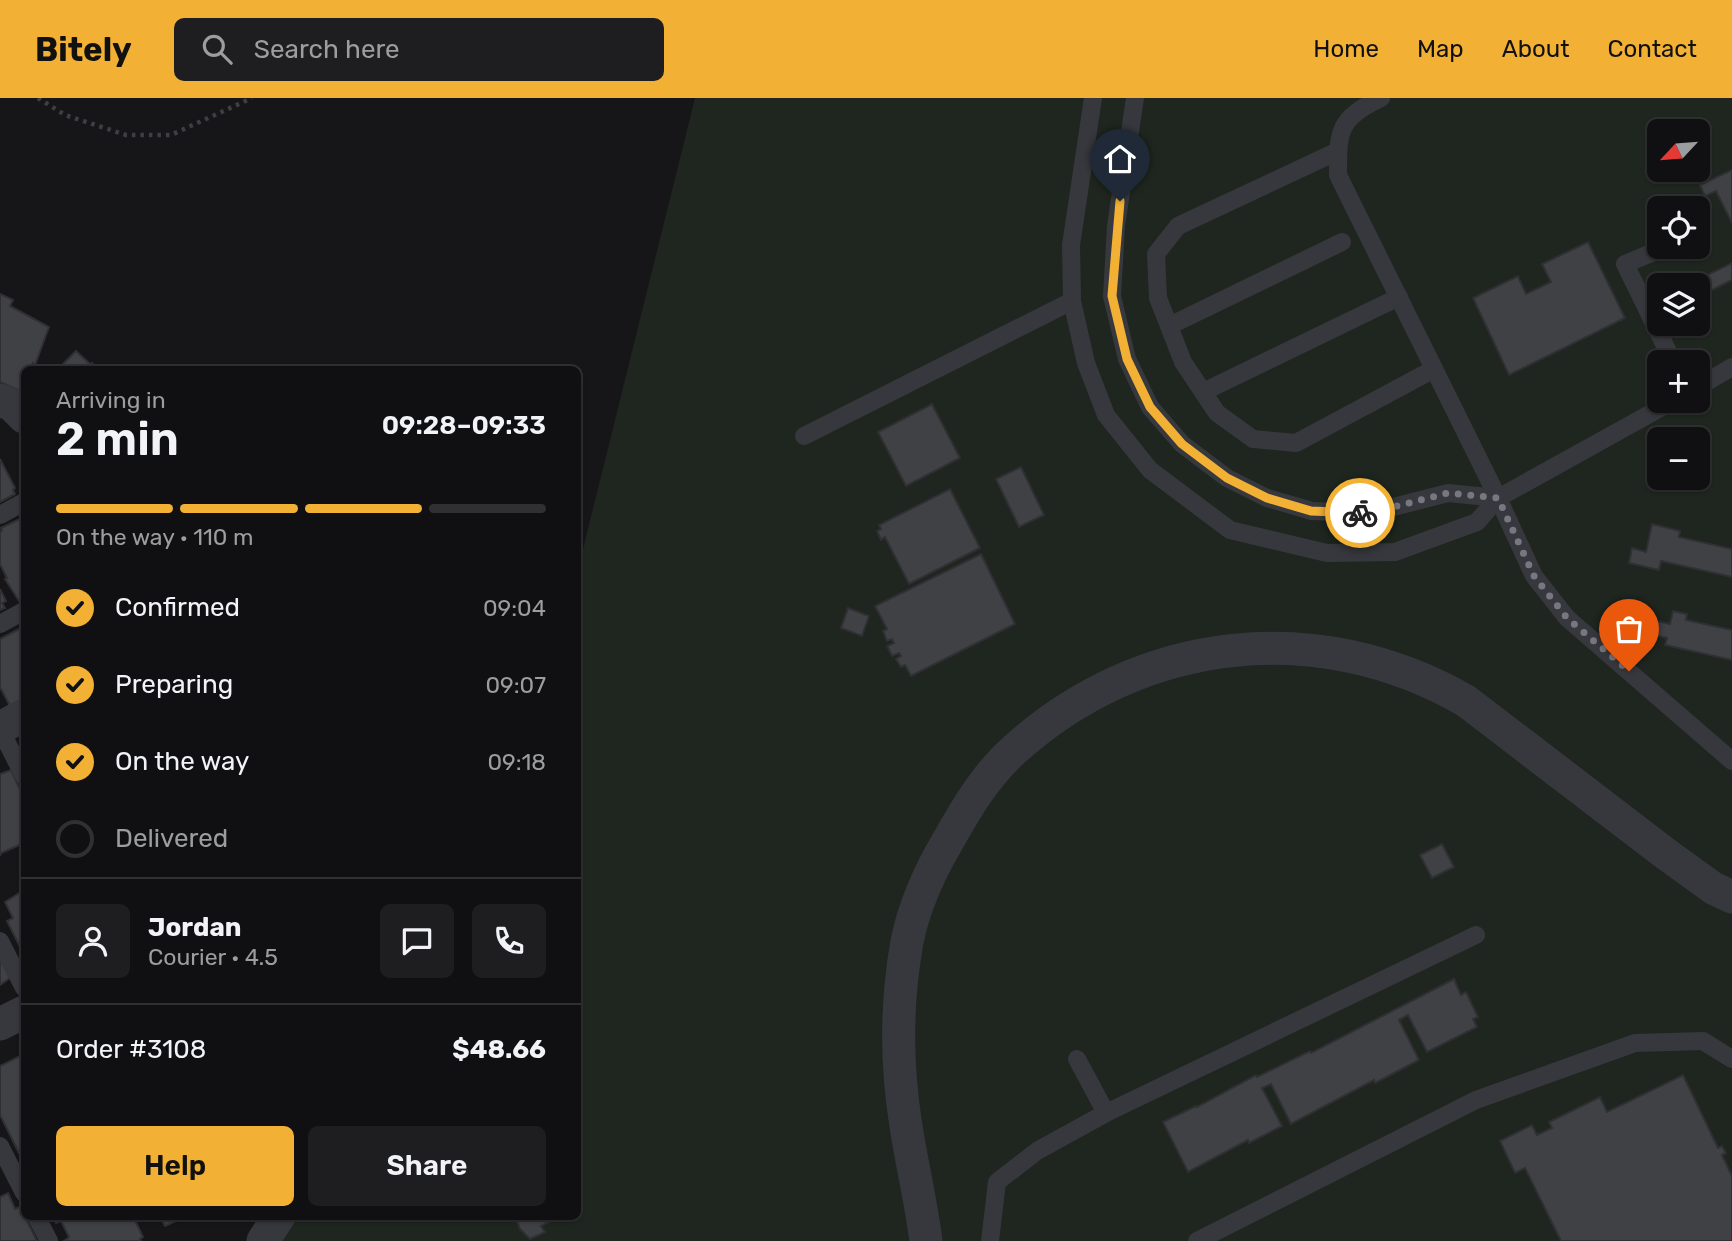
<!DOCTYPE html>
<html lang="en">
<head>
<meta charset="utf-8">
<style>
  :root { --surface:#101012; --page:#1e1e20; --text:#f1f3f6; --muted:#9c9d9f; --line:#303032; --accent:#f2b134 }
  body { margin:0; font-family:Rubik,sans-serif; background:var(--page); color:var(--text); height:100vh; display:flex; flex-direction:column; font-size:26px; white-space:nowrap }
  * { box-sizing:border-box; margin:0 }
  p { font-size:23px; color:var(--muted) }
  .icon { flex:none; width:38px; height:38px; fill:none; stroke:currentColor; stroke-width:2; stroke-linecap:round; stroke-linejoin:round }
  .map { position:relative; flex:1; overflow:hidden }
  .sheet { position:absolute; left:21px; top:268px; width:560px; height:854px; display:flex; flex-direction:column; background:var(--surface); border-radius:10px; box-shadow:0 2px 5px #0004,0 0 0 2px var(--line) }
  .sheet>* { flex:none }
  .needle { width:46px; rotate:244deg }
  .buttons { position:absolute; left:1647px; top:21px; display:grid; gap:14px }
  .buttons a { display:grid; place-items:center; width:63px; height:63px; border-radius:10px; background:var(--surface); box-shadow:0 2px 5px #0004,0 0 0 2px var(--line); font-size:35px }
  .pin { position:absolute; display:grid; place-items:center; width:60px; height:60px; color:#fff; margin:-72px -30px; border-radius:50% 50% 50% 0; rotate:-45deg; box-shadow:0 0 7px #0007 }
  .pin .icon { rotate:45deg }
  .courier { position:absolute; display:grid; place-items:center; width:70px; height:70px; margin:-35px; border:5px solid #f2b134; border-radius:50%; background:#fff; color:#222; box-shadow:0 2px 9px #0007 }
  .headline em { font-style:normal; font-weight:600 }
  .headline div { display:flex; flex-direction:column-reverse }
  .headline { display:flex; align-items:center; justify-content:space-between; height:119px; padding:0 35px }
  h1 { font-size:46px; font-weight:600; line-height:52px }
  .bar { display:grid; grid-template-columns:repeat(4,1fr); gap:10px 7px; align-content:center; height:84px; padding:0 35px }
  .bar i { height:9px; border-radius:5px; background:var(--line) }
  .bar .selected { background:var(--accent) }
  .bar p { grid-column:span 4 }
  .line { display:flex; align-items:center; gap:18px; padding:0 35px; border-top:2px solid var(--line) }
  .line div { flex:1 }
  .round { display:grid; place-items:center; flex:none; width:74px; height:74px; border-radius:10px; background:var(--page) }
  ol { padding:0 35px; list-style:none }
  li { display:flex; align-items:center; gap:21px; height:77px }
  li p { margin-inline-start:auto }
  li .icon { padding:7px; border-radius:50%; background:var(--accent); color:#111; stroke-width:4 }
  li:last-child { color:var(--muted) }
  li i { width:38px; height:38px; border:4px solid var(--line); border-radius:50% }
  .primary-button { display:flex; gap:14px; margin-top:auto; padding:14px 35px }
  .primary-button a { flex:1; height:80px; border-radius:10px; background:var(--accent); color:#111; font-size:28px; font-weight:600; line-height:80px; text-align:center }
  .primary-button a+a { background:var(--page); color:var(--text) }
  header { display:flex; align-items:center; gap:42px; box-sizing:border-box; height:98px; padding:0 35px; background:var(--accent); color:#111 }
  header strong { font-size:33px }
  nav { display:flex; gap:38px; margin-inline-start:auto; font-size:24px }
  .search { width:490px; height:63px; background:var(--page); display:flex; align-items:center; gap:18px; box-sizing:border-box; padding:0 24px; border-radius:10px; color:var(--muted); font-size:26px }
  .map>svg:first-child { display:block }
</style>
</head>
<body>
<header>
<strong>Bitely</strong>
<div class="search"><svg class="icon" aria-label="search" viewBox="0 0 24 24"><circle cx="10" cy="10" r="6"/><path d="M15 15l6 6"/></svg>Search here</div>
<nav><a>Home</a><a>Map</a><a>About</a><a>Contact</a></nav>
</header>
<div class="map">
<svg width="1732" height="1143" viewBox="0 0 1732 1143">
  <rect width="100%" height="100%" fill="#161618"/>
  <path fill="#1e261f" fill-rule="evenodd" d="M695,0H1732V1143H252L289,1129L299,1118H578V471ZM1659,33H1698V72H1659ZM1659,110H1698V149H1659ZM1659,187H1698V226H1659ZM1659,264H1698V303H1659ZM1659,341H1698V380H1659Z"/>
  <g fill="#404145" stroke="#303034" stroke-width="2">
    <path d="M1732,72V125L1716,93L1705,98L1700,87Z"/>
    <path d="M1588,144L1625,220L1509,277L1473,200L1518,178L1526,196L1551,184L1542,166Z"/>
    <path d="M1732,165V182L1698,199V187H1687Z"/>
    <path d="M0,196L13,202L10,208L49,229L35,267L33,265L30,271H24V283L20,293L0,284Z"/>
    <path d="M76,253L91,267L92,265L98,271H58Z"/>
    <path d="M932,306L960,360L906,388L878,334Z"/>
    <path d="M0,361L15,390L13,392L15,396L0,404Z"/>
    <path d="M1021,369L1044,417L1019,429L996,381Z"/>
    <path d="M950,391L980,450L909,486L885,439L881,442L877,433L881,431L879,427Z"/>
    <path d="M24,419V500L19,503L5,481L7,480L0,466V434L2,433L1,430Z"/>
    <path d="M1652,426L1680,433L1679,439L1732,451V479L1661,463L1659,472L1629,465L1632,450L1646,454Z"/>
    <path d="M981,456L1015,526L911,578L905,567L901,569L896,561L901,558L899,555L892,558L887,548L894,545L892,541L887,543L883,533L887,531L875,508Z"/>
    <path d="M0,491L6,503L2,505L5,510L0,512Z"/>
    <path d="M848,510L869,518L862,538L841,530Z"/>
    <path d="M1673,513L1687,516L1686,522L1732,532V562L1665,547L1667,540L1654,537L1651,551L1637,548L1643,520L1670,526Z"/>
    <path d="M23,529L24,532V603L11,610L0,589V541Z"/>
    <path d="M11,672L24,700V745L1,755L0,758V676Z"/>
    <path d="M1442,746L1454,769L1432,780L1420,757Z"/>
    <path d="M24,792V857L7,823L13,820L5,804Z"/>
    <path d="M0,861L10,880L0,887Z"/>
    <path d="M1454,881L1461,897L1466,894L1478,919L1473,921L1477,929L1427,954L1408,917L1399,922L1419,962L1375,985L1374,982L1291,1026L1271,986L1262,990L1282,1028L1249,1045L1248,1042L1188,1074L1163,1024L1196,1008L1197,1009L1256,977L1257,979L1310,953L1311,955Z"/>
    <path d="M24,956V1052L19,1055L0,1017V968Z"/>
    <path d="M1683,977L1718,1050L1722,1048L1726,1055L1722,1057L1732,1078V1143H1561L1525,1070L1515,1075L1500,1043L1532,1027L1537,1037L1552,1030L1549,1024L1600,999L1607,1014Z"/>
    <path d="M8,1095L15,1111L20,1109L37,1143H0V1099Z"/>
    <path d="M52,1118H133L143,1139L140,1141L141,1143H64L69,1139L61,1123L56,1125Z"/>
    <path d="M160,1118H187L165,1128Z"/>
    <path d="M515,1118H555L556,1120L541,1128L545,1134L530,1141L520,1131Z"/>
  </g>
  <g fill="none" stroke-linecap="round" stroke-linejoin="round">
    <path stroke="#3d3f44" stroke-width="4.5" stroke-dasharray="3.5 5" stroke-linecap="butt" d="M38,0L65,17L126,37H171L252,0"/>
    <g stroke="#37383d" stroke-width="18">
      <path d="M1093,0L1071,147L1072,203L1086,265L1106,317L1150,372L1230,432L1327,455L1395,454L1477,424L1498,400L1673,303"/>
      <path d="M1135,0L1116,128L1112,198L1127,261L1150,309L1182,346L1227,380L1267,400L1312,413L1370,415L1448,395L1498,400"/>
      <path d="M1381,0C1338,21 1338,32 1338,77L1498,400L1534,478L1567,520L1732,663"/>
      <path d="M1338,53L1178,128L1156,156L1158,200L1183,264L1217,315L1253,341L1296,345L1434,271"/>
      <path d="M1661,151L1625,166L1673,264"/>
      <path d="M1169,228L1342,144"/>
      <path d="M1698,289L1732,269"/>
      <path d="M1203,294L1399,199"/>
      <path d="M804,338L1072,203"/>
      <path d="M0,417L24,404"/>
      <path d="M0,526L24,513"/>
      <path d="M0,631L24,678"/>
      <path d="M0,843L24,890"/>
      <path d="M1106,1015L1476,837"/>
      <path d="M0,1048L24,1095"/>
      <path d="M36,1118L49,1143"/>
      <path d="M990,1143L997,1084L1037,1053L1106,1015L1077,961"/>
      <path d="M1197,1143L1476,1002L1635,945L1703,943L1732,961"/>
    </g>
    <g stroke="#37383d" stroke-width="33">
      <path d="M0,302L12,307L24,319"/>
      <path d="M0,630L24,617"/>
      <path d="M0,926L24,914"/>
      <path d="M263,1143L279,1118"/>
      <path d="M926,1143C921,1104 912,1067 906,1028C896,966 896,905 907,844C914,807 930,773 949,741C967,709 986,677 1014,652C1141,537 1319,518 1466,603L1666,756L1713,790L1732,799"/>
    </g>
  </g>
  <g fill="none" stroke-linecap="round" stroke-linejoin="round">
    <path stroke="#757880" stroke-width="7" stroke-dasharray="0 12.6" d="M1360,415H1370L1448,395L1498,400L1534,478L1567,520L1629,573"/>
    <path stroke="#f2b134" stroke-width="9" d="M1120,103L1112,198L1127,261L1150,309L1182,346L1227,380L1267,400L1311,413L1360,415"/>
  </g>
</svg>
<div class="buttons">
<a><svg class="needle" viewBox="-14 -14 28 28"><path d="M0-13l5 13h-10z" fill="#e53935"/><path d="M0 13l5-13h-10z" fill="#9c9d9f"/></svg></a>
<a><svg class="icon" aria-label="locate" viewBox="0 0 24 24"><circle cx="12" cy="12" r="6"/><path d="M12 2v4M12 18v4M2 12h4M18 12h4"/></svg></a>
<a><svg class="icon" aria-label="layers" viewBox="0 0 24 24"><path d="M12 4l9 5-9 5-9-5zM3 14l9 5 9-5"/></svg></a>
<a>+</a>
<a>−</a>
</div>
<div class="pin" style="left:1629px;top:573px;background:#ea580c"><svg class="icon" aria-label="bag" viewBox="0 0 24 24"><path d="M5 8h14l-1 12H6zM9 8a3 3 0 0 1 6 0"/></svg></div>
<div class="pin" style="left:1120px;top:103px;background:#1f2937"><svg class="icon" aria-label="home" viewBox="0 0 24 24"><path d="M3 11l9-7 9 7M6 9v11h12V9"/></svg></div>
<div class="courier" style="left:1360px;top:415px"><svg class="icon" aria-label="bike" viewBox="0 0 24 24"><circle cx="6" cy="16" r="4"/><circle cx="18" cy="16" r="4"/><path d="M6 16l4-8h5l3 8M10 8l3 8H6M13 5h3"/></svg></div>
<section class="sheet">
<div class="headline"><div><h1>2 min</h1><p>Arriving in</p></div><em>09:28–09:33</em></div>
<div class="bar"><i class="selected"></i><i class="selected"></i><i class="selected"></i><i></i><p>On the way · 110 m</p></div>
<ol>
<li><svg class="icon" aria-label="check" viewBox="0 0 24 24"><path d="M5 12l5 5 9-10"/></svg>Confirmed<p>09:04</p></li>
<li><svg class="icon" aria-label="check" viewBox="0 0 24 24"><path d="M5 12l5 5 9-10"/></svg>Preparing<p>09:07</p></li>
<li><svg class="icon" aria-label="check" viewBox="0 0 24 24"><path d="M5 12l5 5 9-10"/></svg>On the way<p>09:18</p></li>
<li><i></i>Delivered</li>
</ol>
<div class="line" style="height:126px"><a class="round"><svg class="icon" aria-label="person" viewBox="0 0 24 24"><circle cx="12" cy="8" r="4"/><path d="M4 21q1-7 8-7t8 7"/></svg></a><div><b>Jordan</b><p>Courier · 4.5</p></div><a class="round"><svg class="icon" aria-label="chat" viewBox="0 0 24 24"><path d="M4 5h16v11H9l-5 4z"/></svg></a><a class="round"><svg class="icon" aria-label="phone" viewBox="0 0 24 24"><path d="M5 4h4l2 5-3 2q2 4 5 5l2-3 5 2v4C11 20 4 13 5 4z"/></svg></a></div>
<div class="line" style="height:91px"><div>Order #3108</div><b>$48.66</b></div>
<div class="primary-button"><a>Help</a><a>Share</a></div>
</section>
</div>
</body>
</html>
